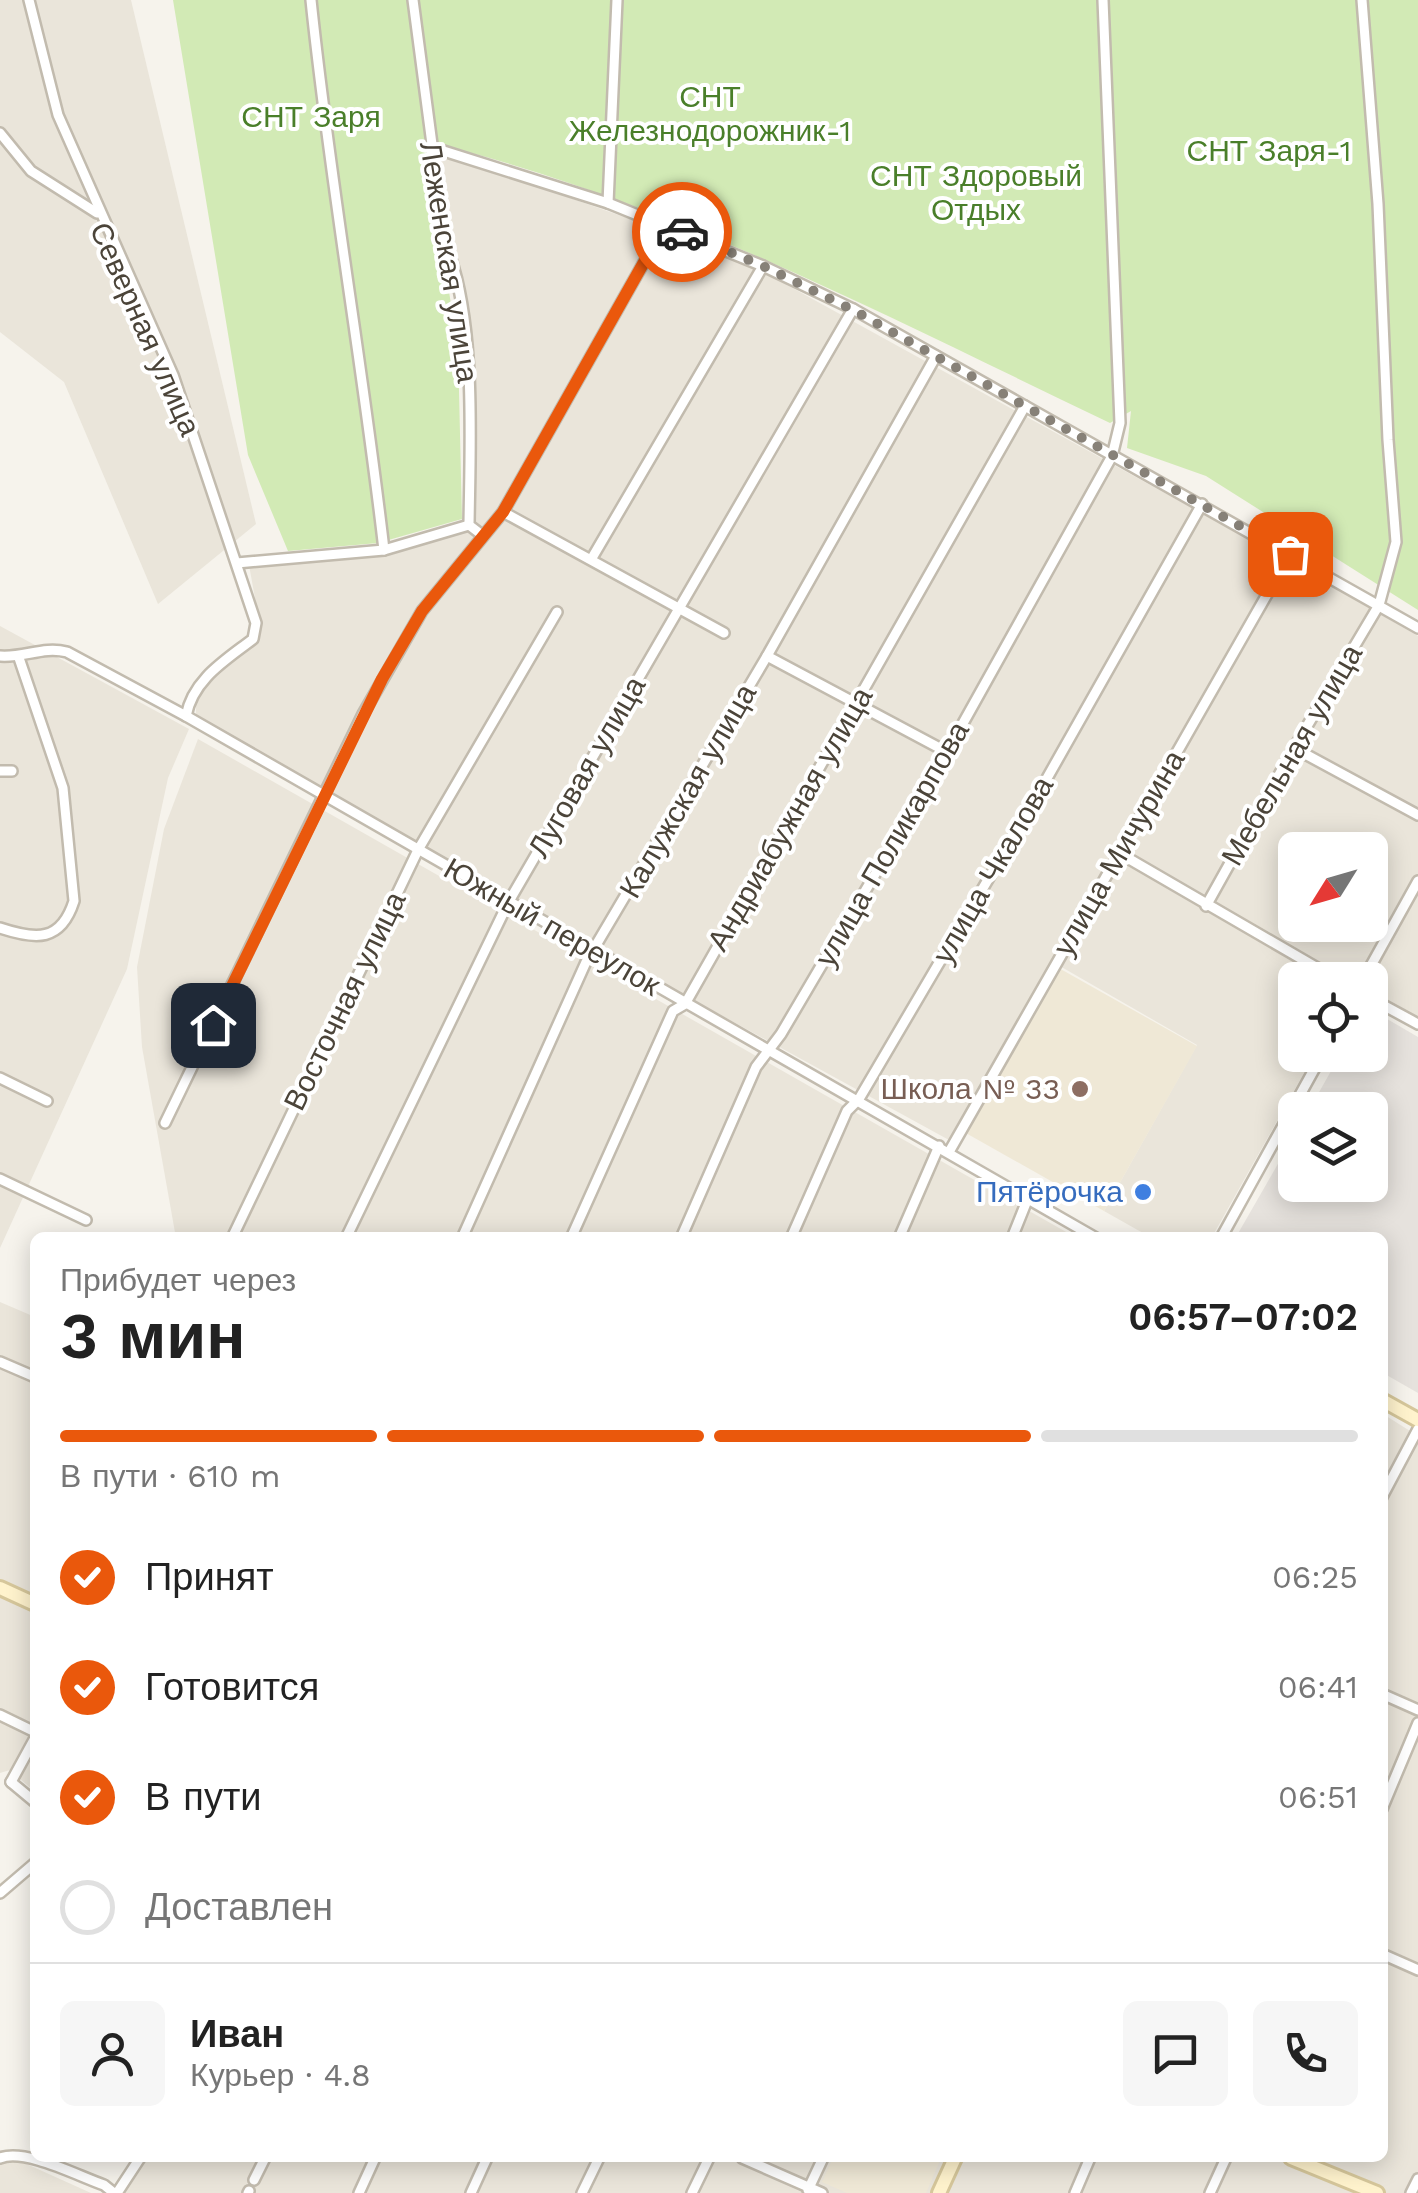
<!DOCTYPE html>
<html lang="ru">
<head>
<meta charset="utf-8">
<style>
  :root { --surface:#fff; --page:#f6f6f6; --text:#222; --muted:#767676; --line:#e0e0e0; --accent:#ea580c }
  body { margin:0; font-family:"Work Sans",sans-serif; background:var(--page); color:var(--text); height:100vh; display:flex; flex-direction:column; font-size:38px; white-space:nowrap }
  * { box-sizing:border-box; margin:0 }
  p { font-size:32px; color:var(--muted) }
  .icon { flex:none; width:55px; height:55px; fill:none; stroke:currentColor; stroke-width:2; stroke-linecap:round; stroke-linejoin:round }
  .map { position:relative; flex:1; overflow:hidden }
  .sheet { position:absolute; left:30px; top:1232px; width:1358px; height:930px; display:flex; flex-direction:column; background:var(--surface); border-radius:15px; box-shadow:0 5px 25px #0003 }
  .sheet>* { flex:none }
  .needle { width:65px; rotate:233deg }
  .tools { position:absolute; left:1278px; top:832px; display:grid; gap:20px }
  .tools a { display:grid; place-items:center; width:110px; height:110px; border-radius:15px; background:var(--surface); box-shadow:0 5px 25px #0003; font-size:50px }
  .pin { position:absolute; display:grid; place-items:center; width:85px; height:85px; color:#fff; margin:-42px; border-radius:20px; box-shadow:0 5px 15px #0006 }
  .courier { position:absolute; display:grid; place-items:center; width:100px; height:100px; margin:-50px; border:8px solid #ea580c; border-radius:50%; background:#fff; color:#222; box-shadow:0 2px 12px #0007 }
  .headline em { font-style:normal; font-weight:600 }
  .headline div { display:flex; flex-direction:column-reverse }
  .headline { display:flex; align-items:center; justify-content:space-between; height:170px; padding:0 30px }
  h1 { font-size:65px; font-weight:600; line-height:75px }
  .bar { display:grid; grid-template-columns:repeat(4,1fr); gap:15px 10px; align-content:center; height:120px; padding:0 30px }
  .bar i { height:12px; border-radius:8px; background:var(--line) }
  .bar .selected { background:var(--accent) }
  .bar p { grid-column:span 4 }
  .line { display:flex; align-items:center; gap:25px; padding:0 30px; border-top:2px solid var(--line) }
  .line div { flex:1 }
  .round { display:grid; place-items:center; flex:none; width:105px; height:105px; border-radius:15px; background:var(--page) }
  ol { padding:0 30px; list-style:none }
  li { display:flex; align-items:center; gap:30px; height:110px }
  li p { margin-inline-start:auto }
  li .icon { padding:10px; border-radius:50%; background:var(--accent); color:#fff; stroke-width:4 }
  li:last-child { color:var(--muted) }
  li i { width:55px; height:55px; border:5px solid var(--line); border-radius:50% }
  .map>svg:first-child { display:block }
</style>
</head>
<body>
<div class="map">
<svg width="1418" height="2193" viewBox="0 0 1418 2193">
  <rect width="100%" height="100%" fill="#f6f3ec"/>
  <g fill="#eae5da" fill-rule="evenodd">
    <path d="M0,0H131L256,524L158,604L64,382L0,332Z"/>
    <path d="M439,152L667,232L769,275L1290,562L1418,636V1018L1370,992V980H1349L1119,851L949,1140L697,1002L196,717V702L206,686L259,639L261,631L249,565L383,555L469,531L471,392ZM1295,850H1370V925H1295Z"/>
    <path d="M0,626L189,729L168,778L127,969L0,1248Z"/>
    <path d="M198,739L1075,1237L176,1238L142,1047L137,967L164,829Z"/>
    <path d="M1121,861L1327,980H1295V1055H1314L1212,1237H1150L1104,1211L1197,1045L1058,965Z"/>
    <path d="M0,1302L35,1317V1792L10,1770L0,1773Z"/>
    <path d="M1383,1414L1418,1436V2193H827L750,2158H1382Z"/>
    <path d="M11,2157L91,2193H0V2159Z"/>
    <path d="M143,2158H728L815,2193H121Z"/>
  </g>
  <path fill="#e6e2dd" d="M1370,1009L1418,1037V1393L1383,1373L1382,1238L1236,1237L1295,1134V1185H1370V1110H1309L1340,1055H1370Z"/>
  <g fill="#efe8d6">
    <path d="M1057,967L1197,1046L1104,1211L964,1132Z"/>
    <path d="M833,2158H941L926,2193H847L822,2182Z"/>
  </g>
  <path fill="#d2eab5" d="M173,0H1418V610L1206,476L1127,448L1131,411L1110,423C888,317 666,199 425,141L458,348L462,519L378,543L288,551L248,455Z"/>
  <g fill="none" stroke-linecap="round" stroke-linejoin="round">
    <g stroke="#c2bbae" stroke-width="14">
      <g id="minor">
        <path d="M29,0L58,115L173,375L256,623L253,639C226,660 193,679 186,716"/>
        <path d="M311,0C330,184 363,366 384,550"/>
        <path d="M413,0L445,243C477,318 470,443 469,525L482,535"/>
        <path d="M0,133L31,171L97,213"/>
        <path d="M431,147L608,203L763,266L853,309L1418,628"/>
        <path d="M608,203L617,0"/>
        <path d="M503,512L724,633"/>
        <path d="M592,558L763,266"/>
        <path d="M237,563L384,550L469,525"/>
        <path d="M0,656C24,658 43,646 67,652L186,716L1096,1238"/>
        <path d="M767,656L947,752"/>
        <path d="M1294,748L1418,815"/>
        <path d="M0,771H12"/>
        <path d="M1119,853L1338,980"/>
        <path d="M1206,906L1294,748L1379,605L1396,542L1388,440L1378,204L1362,0"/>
        <path d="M0,928C36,940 61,942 74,901L63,788L19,658"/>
        <path d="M1363,980L1418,881"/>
        <path d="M1370,998L1418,1024"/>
        <path d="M0,1078L47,1101"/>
        <path d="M165,1123L363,714L422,611L503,512L665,225"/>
        <path d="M949,1152L1290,554"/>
        <path d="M0,1179L86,1220"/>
        <path d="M232,1238L418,850L557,612"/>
        <path d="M346,1238L508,903L853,309"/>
        <path d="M462,1238L586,962L767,656L936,356"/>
        <path d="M571,1238L673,1011L685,1004L1025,406"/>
        <path d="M681,1238L756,1067L781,1034L947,752L1112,456L1120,423L1103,0"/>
        <path d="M791,1238L847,1111L859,1099L1033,803L1202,504"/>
        <path d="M899,1238L939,1146"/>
        <path d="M1012,1238L1028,1198"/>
        <path d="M1221,1238L1322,1055"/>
        <path d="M0,1362L35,1377"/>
        <path d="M1382,1497L1418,1429"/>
        <path d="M1382,1694L1418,1710"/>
        <path d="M0,1715L35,1732"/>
        <path d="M11,1782L35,1738"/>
        <path d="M11,1782L35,1802"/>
        <path d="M1382,1809L1418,1723"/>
        <path d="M0,1893L35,1863"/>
        <path d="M1382,1954L1418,1970"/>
        <path d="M0,2158C25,2148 78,2176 104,2185L114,2193"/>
        <path d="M742,2158L822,2193"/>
        <path d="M254,2180L265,2158"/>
        <path d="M808,2190L823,2158"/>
        <path d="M117,2193L140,2158"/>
        <path d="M248,2193L249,2191"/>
        <path d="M359,2193L375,2158"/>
        <path d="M471,2193L487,2158"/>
        <path d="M582,2193L599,2158"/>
        <path d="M692,2193L709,2158"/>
        <path d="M1075,2193L1090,2158"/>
        <path d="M1210,2193L1226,2158"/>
        <path d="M1411,2193L1418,2179"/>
      </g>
    </g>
    <g stroke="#d6c79b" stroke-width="18">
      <g id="secondary">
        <path d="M1382,1400L1418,1420"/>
        <path d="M0,1588L35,1604"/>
        <path d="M1291,2158L1377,2193"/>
        <path d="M939,2193L955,2158"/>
      </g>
    </g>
    <use href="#minor" stroke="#fff" stroke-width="9"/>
    <use href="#secondary" stroke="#fff3cd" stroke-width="12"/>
  </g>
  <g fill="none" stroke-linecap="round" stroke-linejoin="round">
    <path stroke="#878178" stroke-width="10" stroke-dasharray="0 18" d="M682,232L763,266L853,310L1290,554"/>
    <path stroke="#ea580c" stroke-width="12" d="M213,1025L382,679L422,611L503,512L665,225L682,232"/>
  </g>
  <circle fill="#8d6e63" stroke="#fff" stroke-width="4" cx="1080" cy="1089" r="10"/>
  <circle fill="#3f7fe0" stroke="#fff" stroke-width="4" cx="1143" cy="1192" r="10"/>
  <g text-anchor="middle" stroke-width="8" stroke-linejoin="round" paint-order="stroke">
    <g font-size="30" fill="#4a7f2a" stroke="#fff">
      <text x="710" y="107">СНТ<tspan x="710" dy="34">Железнодорожник-1</tspan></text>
      <text x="311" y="127">СНТ Заря</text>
      <text x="1269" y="161">СНТ Заря-1</text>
      <text x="976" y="186">СНТ Здоровый<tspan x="976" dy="34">Отдых</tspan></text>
    </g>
    <g font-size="30" fill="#4b4439" stroke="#fff">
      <text transform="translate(449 262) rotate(81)" y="10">Леженская улица</text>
      <text transform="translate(145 329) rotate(66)" y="10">Северная улица</text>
      <text transform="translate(1292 755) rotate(-60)" y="10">Мебельная улица</text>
      <text transform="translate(587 767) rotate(-60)" y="10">Луговая улица</text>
      <text transform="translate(688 791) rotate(-60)" y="10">Калужская улица</text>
      <text transform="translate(790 819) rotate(-60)" y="10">Андриабужная улица</text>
      <text transform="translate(892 844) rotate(-60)" y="10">улица Поликарпова</text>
      <text transform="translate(1119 853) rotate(-60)" y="10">улица Мичурина</text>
      <text transform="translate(993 870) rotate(-60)" y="10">улица Чкалова</text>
      <text transform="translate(552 927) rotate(30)" y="10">Южный переулок</text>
      <text transform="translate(345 1001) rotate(-64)" y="10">Восточная улица</text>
    </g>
    <g font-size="30" fill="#785e54" stroke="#fff" text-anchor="end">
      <text x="1060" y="1099">Школа № 33</text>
    </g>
    <g font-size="30" fill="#366cbe" stroke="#fff" text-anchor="end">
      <text x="1123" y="1202">Пятёрочка</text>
    </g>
  </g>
</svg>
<div class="tools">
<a><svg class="needle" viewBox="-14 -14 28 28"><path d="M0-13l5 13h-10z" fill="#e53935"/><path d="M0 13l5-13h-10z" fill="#767676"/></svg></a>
<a><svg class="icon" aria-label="locate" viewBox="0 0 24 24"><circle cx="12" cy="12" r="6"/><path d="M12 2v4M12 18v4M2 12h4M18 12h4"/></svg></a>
<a><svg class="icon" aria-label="layers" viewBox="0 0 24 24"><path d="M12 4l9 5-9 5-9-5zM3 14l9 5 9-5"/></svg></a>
</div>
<div class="pin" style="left:1290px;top:554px;background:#ea580c"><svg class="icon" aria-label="bag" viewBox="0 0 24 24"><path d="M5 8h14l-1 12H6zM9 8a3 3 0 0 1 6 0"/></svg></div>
<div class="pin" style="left:213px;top:1025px;background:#1f2937"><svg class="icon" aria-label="home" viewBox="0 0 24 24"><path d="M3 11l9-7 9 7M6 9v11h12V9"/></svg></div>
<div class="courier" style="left:682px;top:232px"><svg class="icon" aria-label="car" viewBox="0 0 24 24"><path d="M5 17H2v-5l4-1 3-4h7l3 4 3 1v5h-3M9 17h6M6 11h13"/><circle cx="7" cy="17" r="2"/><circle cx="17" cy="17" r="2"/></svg></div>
<section class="sheet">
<div class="headline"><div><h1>3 мин</h1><p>Прибудет через</p></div><em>06:57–07:02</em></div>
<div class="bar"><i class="selected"></i><i class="selected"></i><i class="selected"></i><i></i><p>В пути · 610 m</p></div>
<ol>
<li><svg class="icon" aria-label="check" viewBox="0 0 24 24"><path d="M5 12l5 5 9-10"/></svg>Принят<p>06:25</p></li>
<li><svg class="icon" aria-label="check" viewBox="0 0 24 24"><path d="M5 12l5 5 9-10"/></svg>Готовится<p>06:41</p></li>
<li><svg class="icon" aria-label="check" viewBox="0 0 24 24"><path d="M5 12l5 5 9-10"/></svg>В пути<p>06:51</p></li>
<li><i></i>Доставлен</li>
</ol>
<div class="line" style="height:180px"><a class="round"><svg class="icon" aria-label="person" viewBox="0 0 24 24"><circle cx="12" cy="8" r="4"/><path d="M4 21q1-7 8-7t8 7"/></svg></a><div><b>Иван</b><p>Курьер · 4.8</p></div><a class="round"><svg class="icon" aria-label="chat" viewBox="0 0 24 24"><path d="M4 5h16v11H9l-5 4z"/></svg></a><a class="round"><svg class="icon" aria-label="phone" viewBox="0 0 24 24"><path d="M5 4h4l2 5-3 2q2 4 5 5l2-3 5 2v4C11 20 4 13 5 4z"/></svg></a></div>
</section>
</div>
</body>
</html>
